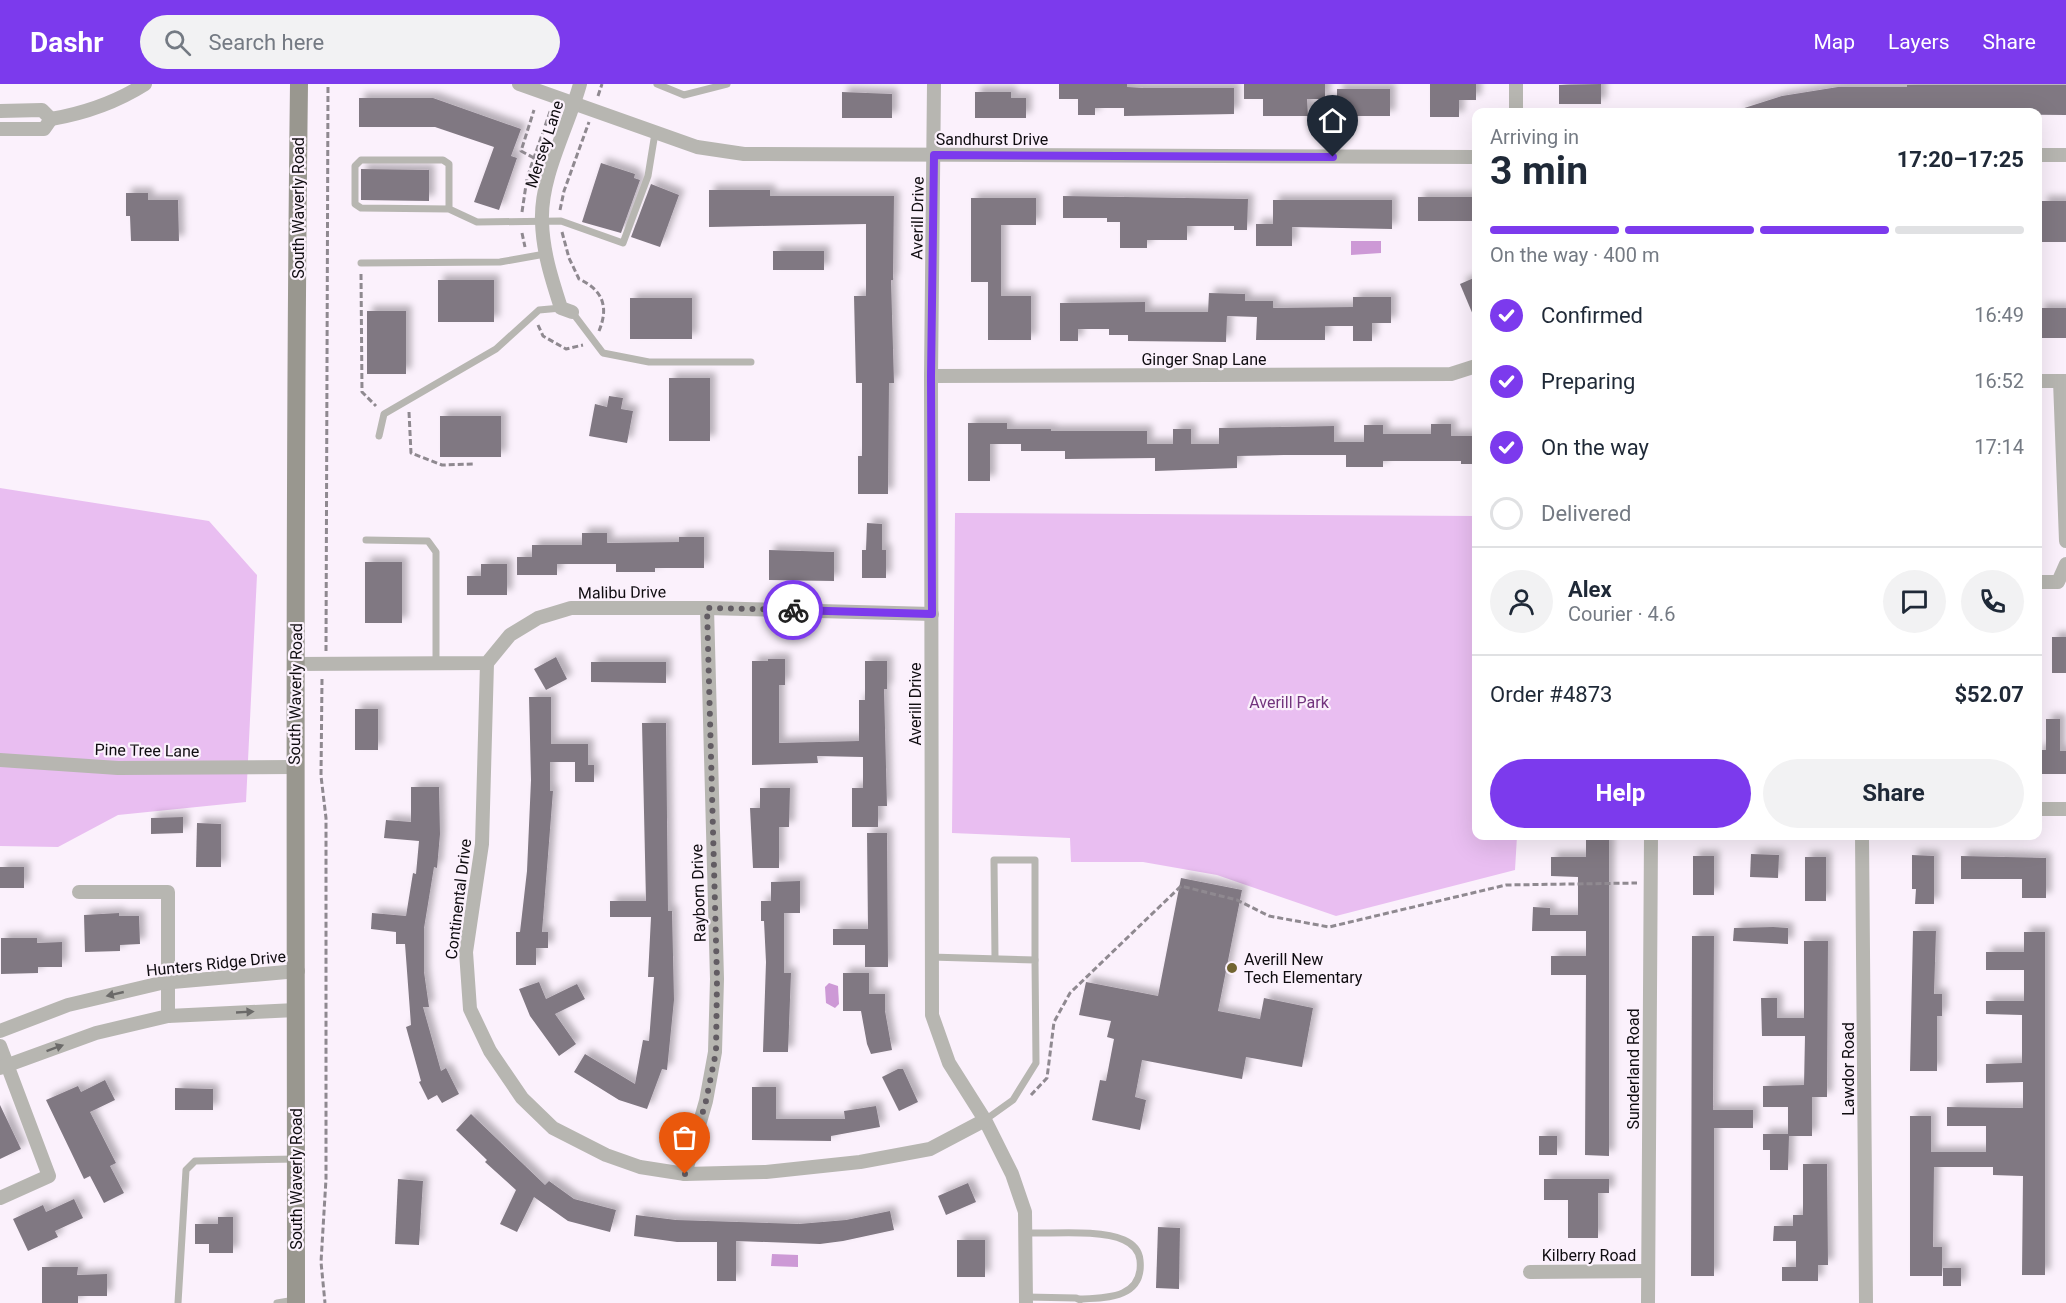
<!DOCTYPE html>
<html lang="en">
<head>
<meta charset="utf-8">
<style>
  :root { --surface:#fff; --page:#f2f2f3; --text:#1f2937; --muted:#747a83; --line:#e0e1e3; --accent:#7c3aed }
  body { margin:0; font-family:Roboto,sans-serif; background:var(--page); color:var(--text); height:100vh; display:flex; flex-direction:column; font-size:22px; white-space:nowrap }
  * { box-sizing:border-box; margin:0 }
  p { font-size:20px; color:var(--muted) }
  .icon { flex:none; width:33px; height:33px; fill:none; stroke:currentColor; stroke-width:2; stroke-linecap:round; stroke-linejoin:round }
  .map { position:relative; flex:1; overflow:hidden }
  .drawer { position:absolute; left:1472px; top:24px; width:570px; height:732px; display:flex; flex-direction:column; background:var(--surface); border-radius:12px; box-shadow:0 6px 24px #0002 }
  .drawer>* { flex:none }
  .pin { position:absolute; display:grid; place-items:center; width:51px; height:51px; color:#fff; margin:-62px -26px; border-radius:50% 50% 50% 0; rotate:-45deg; box-shadow:0 0 6px #0007 }
  .pin .icon { rotate:45deg }
  .courier { position:absolute; display:grid; place-items:center; width:60px; height:60px; margin:-30px; border:4px solid #7c3aed; border-radius:50%; background:#fff; color:#222; box-shadow:0 2px 8px #0007 }
  .head em { font-style:normal; font-weight:700 }
  .head div { display:flex; flex-direction:column-reverse }
  .head { display:flex; align-items:center; justify-content:space-between; height:102px; padding:0 18px }
  h1 { font-size:39px; font-weight:700; line-height:45px }
  .bar { display:grid; grid-template-columns:repeat(4,1fr); gap:9px 6px; align-content:center; height:72px; padding:0 18px }
  .bar i { height:8px; border-radius:4px; background:var(--line) }
  .bar .selected { background:var(--accent) }
  .bar p { grid-column:span 4 }
  .line { display:flex; align-items:center; gap:15px; padding:0 18px; border-top:2px solid var(--line) }
  .line div { flex:1 }
  .round { display:grid; place-items:center; flex:none; width:63px; height:63px; border-radius:32px; background:var(--page) }
  ol { padding:0 18px; list-style:none }
  li { display:flex; align-items:center; gap:18px; height:66px }
  li p { margin-inline-start:auto }
  li .icon { padding:6px; border-radius:50%; background:var(--accent); color:#fff; stroke-width:4 }
  li:last-child { color:var(--muted) }
  li i { width:33px; height:33px; border:3px solid var(--line); border-radius:50% }
  .primary-button { display:flex; gap:12px; margin-top:auto; padding:12px 18px }
  .primary-button a { flex:1; height:69px; border-radius:36px; background:var(--accent); color:#fff; font-size:24px; font-weight:700; line-height:69px; text-align:center }
  .primary-button a+a { background:var(--page); color:var(--text) }
  header { display:flex; align-items:center; gap:36px; box-sizing:border-box; height:84px; padding:0 30px; background:var(--accent); color:#fff }
  header strong { font-size:28px }
  nav { display:flex; gap:33px; margin-inline-start:auto; font-size:21px }
  .search { width:420px; height:54px; background:var(--page); display:flex; align-items:center; gap:15px; box-sizing:border-box; padding:0 21px; border-radius:33px; color:var(--muted); font-size:22px }
  .map>svg:first-child { display:block }
</style>
</head>
<body>
<header>
<strong>Dashr</strong>
<div class="search"><svg class="icon" aria-label="search" viewBox="0 0 24 24"><circle cx="10" cy="10" r="6"/><path d="M15 15l6 6"/></svg>Search here</div>
<nav><a>Map</a><a>Layers</a><a>Share</a></nav>
</header>
<div class="map">
<svg width="2066" height="1219" viewBox="0 0 2066 1219">
  <defs>
    <filter id="shadow"><feDropShadow dx="5.5" dy="-5.5" stdDeviation="3" flood-color="#0004"/></filter>
  </defs>
  <rect width="100%" height="100%" fill="#fbf1fc"/>
  <g fill="#e9bef1">
    <path d="M0,404L209,437L257,491L246,718L118,731L58,763L0,762Z"/>
    <path d="M955,429L1476,432V752H1517L1515,786L1336,832L1217,791L1143,778H1071L1070,754L952,749Z"/>
  </g>
  <g fill="#cd99d6">
    <path d="M1351,157H1381V169L1351,171Z"/>
    <path d="M829,899L838,902L839,920L835,924L826,919L825,903Z"/>
    <path d="M772,1170L798,1171V1183L771,1182Z"/>
  </g>
  <g fill="#807882" filter="url(#shadow)">
    <path d="M1059,0H1127V3L1143,4H1234V30L1124,32V24H1095V31H1078V15H1059Z"/>
    <path d="M1244,0H1325V15H1307L1308,32H1263V15H1244Z"/>
    <path d="M1430,0H1476V16H1459V33H1430Z"/>
    <path d="M1601,0V20H1559V1Z"/>
    <path d="M1907,1H2066V31L1739,28L1738,26L1782,12L1838,3H1907Z"/>
    <rect x="1337" y="5" width="53" height="27"/>
    <path d="M842,8L892,10V34H842Z"/>
    <path d="M975,8H1011V14H1026V34H975Z"/>
    <path d="M359,14H433L521,45L511,72L517,74L499,126L474,118L494,63L435,43H359Z"/>
    <path d="M601,79L635,90L634,94L640,96L621,149L582,138Z"/>
    <path d="M361,85L429,86V117L361,116Z"/>
    <path d="M651,100L679,111L660,163L631,153Z"/>
    <path d="M709,106H770V112H894L893,196H891L894,299H889L888,410H858V372H862V299H856L854,212H866V140L709,143Z"/>
    <path d="M126,109H148V116H178L179,157H131L130,132H126Z"/>
    <path d="M1063,112L1248,115L1247,146H1234V142H1187V156H1147V164H1120V138H1107V134H1063Z"/>
    <rect x="1418" y="113" width="56" height="24"/>
    <path d="M971,114H1036V141H1001V212H1031V256H988V198H971Z"/>
    <path d="M1273,116H1392V145L1292,143V162H1256V140H1273Z"/>
    <rect x="2042" y="117" width="24" height="41"/>
    <rect x="773" y="167" width="51" height="19"/>
    <path d="M1476,193V238L1460,200Z"/>
    <rect x="438" y="196" width="56" height="42"/>
    <path d="M1209,209L1245,210V217H1273V224L1353,223V213H1391V239H1372V257H1353V242H1325V256H1256L1257,233L1227,232L1226,258L1128,257V251H1109V245H1078V257H1060V219L1145,218V228H1208Z"/>
    <rect x="630" y="214" width="62" height="41"/>
    <rect x="2039" y="224" width="27" height="30"/>
    <rect x="367" y="227" width="39" height="63"/>
    <rect x="669" y="294" width="41" height="63"/>
    <path d="M609,312L623,314L621,325L633,327L627,359L589,352L595,320L607,323Z"/>
    <rect x="440" y="332" width="61" height="41"/>
    <path d="M968,339H1007V345H1051V347H1147V360H1173V345H1191V360H1219V344L1334,342V358H1364V341H1383V350H1431V340H1451V352H1476V380H1461V377H1383V383H1346V371H1284L1237,372V384L1155,387V374L1065,375V367H1021V360H990V397H968Z"/>
    <path d="M867,439L882,440V466H886V494H862V466H866Z"/>
    <path d="M582,449H607V459L679,458V453H704V484H655V488H616V480H557V491H517V473H532V461H582Z"/>
    <path d="M769,466L834,468V497L769,496Z"/>
    <rect x="365" y="478" width="37" height="61"/>
    <path d="M481,480H507V511H467V492H481Z"/>
    <rect x="2052" y="553" width="14" height="36"/>
    <path d="M556,573L567,595L546,606L534,585Z"/>
    <path d="M768,575H785V601H779V659L859,657V616H865V577H887V605H884L887,722H878V743H852V704H863V673L817,672L818,679L752,681V577H768Z"/>
    <path d="M591,578H666V599L591,598Z"/>
    <path d="M529,613H551V660H588V681H594V698H575V678H550V707H553L542,848H548V864H536V881H516V848H520L527,787L531,696Z"/>
    <rect x="355" y="625" width="23" height="41"/>
    <path d="M2046,635H2060V667H2066V690H2037V666H2046Z"/>
    <path d="M642,639H666L668,827H672L674,916L667,986L662,985L647,1025L619,1016L574,988L585,970L635,1000L643,956L649,957L654,893H648L651,833H610V817H646Z"/>
    <path d="M411,703H439L440,750L437,784L434,783L424,844V888L429,923H423L441,987L446,984L459,1010L442,1019L437,1011L428,1016L419,998L421,997L406,943L411,941L405,860H396V848L371,845L372,829L406,832L413,789L416,790L419,757L384,754L386,736L411,738Z"/>
    <path d="M760,704H790L789,743H779V784H753L750,724H760Z"/>
    <path d="M183,733V749L151,750V734Z"/>
    <path d="M197,739L221,740V783H196Z"/>
    <path d="M867,749H887L888,883H865V861H833V845H868Z"/>
    <path d="M1586,756H1609V1072L1585,1071L1586,891H1551V872H1586V847H1532L1533,823L1550,824V831H1578V793L1551,792V773H1586Z"/>
    <path d="M1751,770L1779,771L1778,794L1750,793Z"/>
    <path d="M1912,771L1934,772V820H1915L1916,805H1912Z"/>
    <rect x="1693" y="772" width="21" height="39"/>
    <path d="M1961,772L2046,774V814H2022V795H1961Z"/>
    <rect x="1805" y="773" width="21" height="44"/>
    <rect x="0" y="783" width="24" height="21"/>
    <path d="M1181,794L1242,806L1218,927L1260,935L1264,914L1313,924L1302,983L1246,973L1242,995L1142,976L1135,1013L1146,1016L1140,1046L1092,1036L1100,996L1106,997L1114,955L1107,953L1111,937L1079,931L1086,898L1158,912Z"/>
    <path d="M800,797V829H784V889H791L788,968H763L766,878L764,837H761V817H771V798Z"/>
    <path d="M119,829V832H139L140,860L120,861V867L85,868L84,831Z"/>
    <path d="M1773,843L1788,844V860L1733,857L1734,844Z"/>
    <path d="M1913,847H1936L1934,910H1942V932H1937V987H1910Z"/>
    <path d="M2024,848H2045V1191H2022L2023,1092L1993,1091V1083H1934L1933,1163H1942V1192H1910V1032H1931V1068H1986V1042H1947V1023L2023,1024V998L1986,999V980L2022,979V931L1986,930V917H2024V886H1986V868H2024Z"/>
    <path d="M1692,852H1714L1713,1026H1753V1044H1714V1192H1691Z"/>
    <path d="M1,854H37V859L62,858V883H38V889L1,890Z"/>
    <path d="M1804,857H1828L1827,1013H1812V1052H1789L1788,1086H1770V1066H1763V1050H1788V1023H1763V1002L1804,1001L1805,952H1762L1761,914H1777V934H1804Z"/>
    <path d="M843,889H869V910H885V927L892,966L871,970L867,960L861,927H843Z"/>
    <path d="M539,898L546,915L577,900L585,915L555,930L576,960L559,972L530,932L519,905Z"/>
    <path d="M898,985H903L918,1018L899,1027L882,993Z"/>
    <path d="M105,996L115,1016L90,1028L116,1079L110,1082L124,1109L104,1119L90,1092L84,1095L46,1016L78,1002L81,1008Z"/>
    <path d="M752,1003H776V1035H845L844,1027L876,1022L880,1043L831,1052V1057L752,1056Z"/>
    <path d="M175,1004L213,1005V1026H175Z"/>
    <path d="M0,1021L21,1065L0,1075Z"/>
    <path d="M471,1030L545,1101L549,1097L574,1115L616,1126L610,1148L568,1137L534,1113L517,1148L500,1140L516,1106L485,1078L487,1076L456,1046Z"/>
    <rect x="1539" y="1052" width="18" height="19"/>
    <path d="M1803,1080H1827L1828,1181H1818V1197H1782V1183H1796V1157H1773L1774,1142H1793V1131H1803Z"/>
    <path d="M398,1095L423,1097L419,1161L395,1160Z"/>
    <path d="M1544,1095H1609V1109H1598V1154H1568V1116H1544Z"/>
    <path d="M968,1099L976,1118L946,1131L938,1112Z"/>
    <path d="M74,1115L83,1134L55,1147L58,1153L28,1167L13,1135L43,1121L46,1128Z"/>
    <path d="M890,1127L894,1146L843,1157L820,1160L736,1157V1197H717V1158H677L634,1152L636,1131L676,1136L799,1140L846,1136Z"/>
    <path d="M218,1133H233V1169H209V1160H195V1140H218Z"/>
    <path d="M1158,1143L1180,1144L1179,1205L1156,1204Z"/>
    <rect x="957" y="1156" width="28" height="37"/>
    <path d="M42,1183H78L77,1191L107,1190V1212H78V1219H42Z"/>
    <rect x="1943" y="1184" width="18" height="18"/>
  </g>
  <g fill="none" stroke-linecap="round" stroke-linejoin="round">
    <g stroke="#8f8990" stroke-width="3" stroke-dasharray="6 3" stroke-linecap="butt">
      <path d="M598,12L602,0"/>
      <path d="M534,74L521,67L534,26"/>
      <path d="M560,126L564,107L589,38"/>
      <path d="M522,128L527,94L551,25"/>
      <path d="M562,148L569,174L579,195C603,206 609,223 599,247"/>
      <path d="M522,149L525,163"/>
      <path d="M361,190L362,308L376,322"/>
      <path d="M538,241L543,252L566,265L583,261"/>
      <path d="M409,328L411,369L442,381L473,380"/>
      <path d="M326,567L328,0"/>
      <path d="M322,595L321,692L326,734V1095L321,1178L325,1219"/>
      <path d="M1031,1011L1047,994L1054,938L1070,909L1181,802L1237,816L1269,832L1329,843L1506,801L1637,799"/>
    </g>
    <g stroke="#b7b6b1" stroke-width="7">
      <path d="M657,0L684,11L727,0"/>
      <path d="M449,125V80L443,76H361L355,82V120L361,124L449,125L477,138L561,137L623,159L648,92L655,49"/>
      <path d="M361,179L500,178L545,170"/>
      <path d="M572,228L603,269L649,278H751"/>
      <path d="M379,352L384,330L496,265L539,226L561,224"/>
      <path d="M366,456L428,457L436,468V579"/>
      <path d="M930,873L1035,876L1036,979L1013,1016L985,1036"/>
      <path d="M995,874L994,776H1035V876"/>
      <path d="M1026,1149C1052,1150 1100,1145 1124,1156C1133,1160 1139,1166 1140,1176C1144,1214 1107,1214 1080,1215"/>
      <path d="M1026,1213L1076,1214L1080,1216"/>
      <path d="M178,1219L186,1086L195,1077L296,1075"/>
      <path d="M277,1219L295,1216"/>
    </g>
    <g stroke="#b7b6b1" stroke-width="14">
      <path d="M519,0L697,63L744,70L1476,73"/>
      <path d="M934,0L931,292L932,931L949,979L985,1036L1012,1090L1025,1128L1026,1219"/>
      <path d="M0,27L42,26L51,35L44,45H0"/>
      <path d="M1516,28V0"/>
      <path d="M51,35C86,29 115,19 145,0"/>
      <path d="M2037,71H2066"/>
      <path d="M572,228L561,224C552,196 543,169 542,138C540,92 568,44 580,0"/>
      <path d="M931,292L1451,290L1476,282"/>
      <path d="M2037,297H2066"/>
      <path d="M2060,297L2066,457"/>
      <path d="M2037,498H2058L2066,480"/>
      <path d="M487,579L482,760L466,868L470,925L490,967L522,1014L553,1044L606,1071L640,1083L685,1090L766,1088L860,1078L930,1065L985,1036"/>
      <path d="M295,580L487,579L510,551L538,534L571,524H707L932,530"/>
      <path d="M0,676L118,684L294,683"/>
      <path d="M2037,725H2066"/>
      <path d="M1862,752L1866,1219"/>
      <path d="M79,808H168V932"/>
      <path d="M0,947L68,921L161,899L298,887"/>
      <path d="M0,962L49,1092L0,1114"/>
      <path d="M0,984L96,949L168,932L296,926"/>
      <path d="M685,1090L706,1017L715,968L717,895L707,524"/>
      <path d="M1530,1188L1648,1187"/>
      <path d="M1648,1219L1651,752"/>
    </g>
    <path stroke="#99978f" stroke-width="18" d="M296,1219C296,813 294,406 299,0"/>
  </g>
  <defs><path id="oneway-solid" d="M-6-.8H1V-3.2L6.5 0L1 3.2V.8H-6Z" transform="scale(1.5)"/></defs>
  <g fill="#6b6a69">
    <use href="#oneway-solid" transform="translate(115 910) rotate(167)"/>
    <use href="#oneway-solid" transform="translate(245 928) rotate(-3)"/>
    <use href="#oneway-solid" transform="translate(55 964) rotate(-20)"/>
  </g>
  <g fill="none" stroke-linecap="round" stroke-linejoin="round">
    <path stroke="#625c63" stroke-width="6" stroke-dasharray="0 10.8" d="M685,1090L706,1017L716,968L717,895L707,524L793,526"/>
    <path stroke="#7c3aed" stroke-width="8" d="M793,526L932,530L931,292L934,71L1333,73"/>
  </g>
  <circle fill="#716431" stroke="#fbf1fc" stroke-width="2" cx="1232" cy="884" r="6"/>
  <g text-anchor="middle" stroke-width="4.5" stroke-linejoin="round" paint-order="stroke">
    <g font-size="16" fill="#0f0c10" stroke="#fbf1fc">
      <text x="992" y="61">Sandhurst Drive</text>
      <text transform="translate(544 60) rotate(-72)" y="6">Mersey Lane</text>
      <text transform="translate(298 124) rotate(-90)" y="6">South Waverly Road</text>
      <text transform="translate(917 134) rotate(-89)" y="6">Averill Drive</text>
      <text x="1204" y="281">Ginger Snap Lane</text>
      <text transform="translate(622 508) rotate(-1)" y="6">Malibu Drive</text>
      <text transform="translate(295 610) rotate(-89)" y="6">South Waverly Road</text>
      <text transform="translate(915 620) rotate(-90)" y="6">Averill Drive</text>
      <text transform="translate(147 666) rotate(1)" y="6">Pine Tree Lane</text>
      <text transform="translate(698 809) rotate(-92)" y="6">Rayborn Drive</text>
      <text transform="translate(458 815) rotate(-83)" y="6">Continental Drive</text>
      <text transform="translate(216 879) rotate(-6)" y="6">Hunters Ridge Drive</text>
      <text transform="translate(1633 985) rotate(-90)" y="6">Sunderland Road</text>
      <text transform="translate(1848 985) rotate(-90)" y="6">Lawdor Road</text>
      <text transform="translate(296 1095) rotate(-90)" y="6">South Waverly Road</text>
      <text x="1589" y="1177">Kilberry Road</text>
    </g>
    <g font-size="16" fill="#72337d" stroke="#fbf1fc">
      <text x="1289" y="624">Averill Park</text>
    </g>
    <g font-size="16" fill="#0f0c10" stroke="#fbf1fc" text-anchor="start">
      <text x="1244" y="881">Averill New<tspan x="1244" dy="18">Tech Elementary</tspan></text>
    </g>
  </g>
</svg>
<div class="pin" style="left:685px;top:1090px;background:#ea580c"><svg class="icon" aria-label="bag" viewBox="0 0 24 24"><path d="M5 8h14l-1 12H6zM9 8a3 3 0 0 1 6 0"/></svg></div>
<div class="pin" style="left:1333px;top:73px;background:#1f2937"><svg class="icon" aria-label="home" viewBox="0 0 24 24"><path d="M3 11l9-7 9 7M6 9v11h12V9"/></svg></div>
<div class="courier" style="left:793px;top:526px"><svg class="icon" aria-label="bike" viewBox="0 0 24 24"><circle cx="6" cy="16" r="4"/><circle cx="18" cy="16" r="4"/><path d="M6 16l4-8h5l3 8M10 8l3 8H6M13 5h3"/></svg></div>
<section class="drawer">
<div class="head"><div><h1>3 min</h1><p>Arriving in</p></div><em>17:20–17:25</em></div>
<div class="bar"><i class="selected"></i><i class="selected"></i><i class="selected"></i><i></i><p>On the way · 400 m</p></div>
<ol>
<li><svg class="icon" aria-label="check" viewBox="0 0 24 24"><path d="M5 12l5 5 9-10"/></svg>Confirmed<p>16:49</p></li>
<li><svg class="icon" aria-label="check" viewBox="0 0 24 24"><path d="M5 12l5 5 9-10"/></svg>Preparing<p>16:52</p></li>
<li><svg class="icon" aria-label="check" viewBox="0 0 24 24"><path d="M5 12l5 5 9-10"/></svg>On the way<p>17:14</p></li>
<li><i></i>Delivered</li>
</ol>
<div class="line" style="height:108px"><a class="round"><svg class="icon" aria-label="person" viewBox="0 0 24 24"><circle cx="12" cy="8" r="4"/><path d="M4 21q1-7 8-7t8 7"/></svg></a><div><b>Alex</b><p>Courier · 4.6</p></div><a class="round"><svg class="icon" aria-label="chat" viewBox="0 0 24 24"><path d="M4 5h16v11H9l-5 4z"/></svg></a><a class="round"><svg class="icon" aria-label="phone" viewBox="0 0 24 24"><path d="M5 4h4l2 5-3 2q2 4 5 5l2-3 5 2v4C11 20 4 13 5 4z"/></svg></a></div>
<div class="line" style="height:78px"><div>Order #4873</div><b>$52.07</b></div>
<div class="primary-button"><a>Help</a><a>Share</a></div>
</section>
</div>
</body>
</html>
